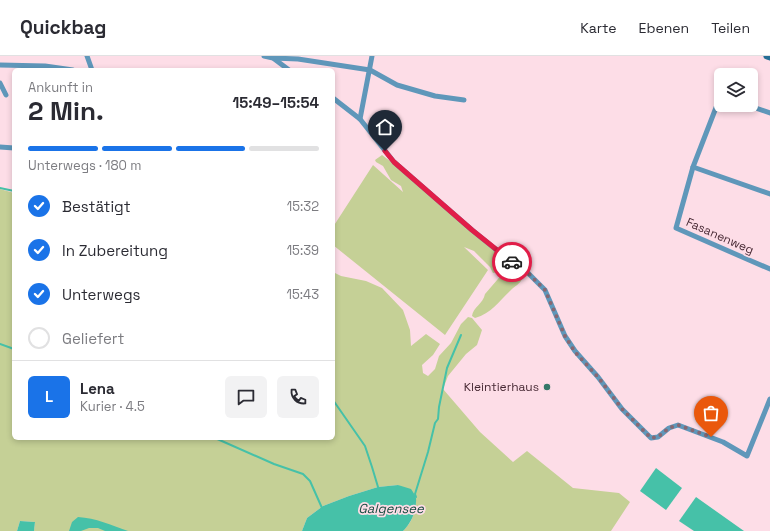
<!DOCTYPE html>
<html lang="de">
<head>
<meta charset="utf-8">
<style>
  :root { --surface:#fff; --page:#f2f2f3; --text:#2b2b33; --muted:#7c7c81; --line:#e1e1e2; --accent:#1a73e8 }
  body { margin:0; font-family:"Space Grotesk",sans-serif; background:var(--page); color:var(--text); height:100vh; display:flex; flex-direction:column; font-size:15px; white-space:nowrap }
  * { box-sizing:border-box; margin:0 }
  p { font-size:13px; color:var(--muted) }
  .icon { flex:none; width:22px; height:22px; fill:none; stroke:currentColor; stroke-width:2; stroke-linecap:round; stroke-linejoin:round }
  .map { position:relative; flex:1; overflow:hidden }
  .panel { position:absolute; left:12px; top:12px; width:323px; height:372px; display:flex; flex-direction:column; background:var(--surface); border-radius:6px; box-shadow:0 2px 6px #0003 }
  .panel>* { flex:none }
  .tools { position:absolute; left:714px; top:12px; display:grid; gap:8px }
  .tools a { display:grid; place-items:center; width:44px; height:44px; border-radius:6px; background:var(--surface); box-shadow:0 2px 6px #0003; font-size:20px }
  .pin { position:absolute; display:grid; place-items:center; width:34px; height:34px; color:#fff; margin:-41px -17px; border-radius:50% 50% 50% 0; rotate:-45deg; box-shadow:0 0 4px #0007 }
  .pin .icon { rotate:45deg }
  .courier { position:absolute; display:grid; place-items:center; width:40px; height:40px; margin:-20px; border:3px solid #e11d48; border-radius:50%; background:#fff; color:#222; box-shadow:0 1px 5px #0007 }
  .overview em { font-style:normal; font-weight:600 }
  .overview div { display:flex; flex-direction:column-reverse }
  .overview { display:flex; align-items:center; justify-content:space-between; height:68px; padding:0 16px }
  h1 { font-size:26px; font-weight:600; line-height:30px }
  .bar { display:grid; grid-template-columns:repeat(4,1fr); gap:6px 4px; align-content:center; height:48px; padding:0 16px }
  .bar i { height:5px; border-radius:3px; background:var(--line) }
  .bar .current { background:var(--accent) }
  .bar p { grid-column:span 4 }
  .line { display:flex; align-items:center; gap:10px; padding:0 16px; border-top:1px solid var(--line) }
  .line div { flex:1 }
  .round { display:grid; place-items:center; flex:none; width:42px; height:42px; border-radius:6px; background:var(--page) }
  ol { padding:0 16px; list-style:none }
  li { display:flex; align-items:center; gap:12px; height:44px }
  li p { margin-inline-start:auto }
  li .icon { padding:4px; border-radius:50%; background:var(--accent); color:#fff; stroke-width:4 }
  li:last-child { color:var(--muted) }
  li i { width:22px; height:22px; border:2px solid var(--line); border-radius:50% }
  header { display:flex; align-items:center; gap:24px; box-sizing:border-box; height:56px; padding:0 20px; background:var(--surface); border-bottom:1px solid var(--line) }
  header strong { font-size:19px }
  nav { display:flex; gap:22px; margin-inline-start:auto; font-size:14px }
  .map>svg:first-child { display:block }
</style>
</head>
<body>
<header>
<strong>Quickbag</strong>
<nav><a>Karte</a><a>Ebenen</a><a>Teilen</a></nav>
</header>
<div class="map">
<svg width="770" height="475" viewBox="0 0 770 475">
  <rect width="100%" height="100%" fill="#fddde7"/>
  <g fill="#c5d096">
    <path d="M382,99L407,118L504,203C505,209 500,217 493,217L490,211L474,195L464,191L488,214L445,279L333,189V171L373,109L403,136L401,130L391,124L383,110L376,106L375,104Z"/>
    <path d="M0,133L14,137V382H333V216L341,220L366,225L382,232L403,254L410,274L411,290L426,278L440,288L433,299L422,309L423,317L428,320L435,313L439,300L451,287L461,268L468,261L472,262L482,274L477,289L466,298L448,320L443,333L480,376L513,406L527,395L573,432L619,437L630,446L611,475H403C414,464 415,456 416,441L398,429L378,431L349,440L323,450L307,462L302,475H34L35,466L20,465L17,475H0Z"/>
    <path d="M510,209C518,212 520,215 522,223C520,228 515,230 511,234C499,245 492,257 475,262L472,260C473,251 483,248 485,238Z"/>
  </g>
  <g fill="#46c1a8">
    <path d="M656,412L682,432L666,454L640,435Z"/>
    <path d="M398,429L411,433C413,436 415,439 416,442C417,455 411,467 403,475H302L307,462L323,450L349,440L378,431Z"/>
    <path d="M696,441L744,475H694L679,465Z"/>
    <path d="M78,461C96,462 111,469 128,475H105L98,472H89L81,475H69L72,466Z"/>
    <path d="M20,465L35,466L34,475H17Z"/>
  </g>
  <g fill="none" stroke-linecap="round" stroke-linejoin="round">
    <g stroke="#46c1a8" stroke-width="2">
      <path d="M0,132L14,135"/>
      <path d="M0,288L14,293"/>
      <path d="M333,344L365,390L372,411L378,431"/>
      <path d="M215,382L274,408L303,418L310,425L322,452"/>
      <path d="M416,441L415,438L428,396L435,367L438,363L439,351L447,312L461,279"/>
    </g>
    <g stroke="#5f97ba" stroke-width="5">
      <path d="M87,0L92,14"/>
      <path d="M264,0L273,2L289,14"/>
      <path d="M273,2L298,3L370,14L397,29L435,40L464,44"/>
      <path d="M0,9L45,10L73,14"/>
      <path d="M0,27L6,39"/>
      <path d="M333,42L360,63L394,106L472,174L509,204L528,217L545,234L565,280L575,295L598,321L622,353L651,382L658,381L669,372L678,369L723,386L747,400L770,343"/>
      <path d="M721,44L717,49L693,111L676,172L749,204L770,213"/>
      <path d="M747,49L770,57"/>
      <path d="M360,63L372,0"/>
      <path d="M0,91L14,92"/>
      <path d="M693,111L770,138"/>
    </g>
    <path stroke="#246e96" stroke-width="7" d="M767,0L770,1"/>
  </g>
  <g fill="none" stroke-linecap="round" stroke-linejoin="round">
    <path stroke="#876873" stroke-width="4" stroke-dasharray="0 7.2" d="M512,206L528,217L545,234L565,280L575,296L598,321L622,353L651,382L658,381L669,372L678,369L711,381"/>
    <path stroke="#e11d48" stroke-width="5" d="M385,95L394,106L472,174L512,206"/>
  </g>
  <circle fill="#347768" stroke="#fddde7" stroke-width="1.5" cx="547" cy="331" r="4"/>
  <g text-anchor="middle" stroke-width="3.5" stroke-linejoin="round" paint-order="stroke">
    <g font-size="12" fill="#472934" stroke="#fddde7">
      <text transform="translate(720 180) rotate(24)" y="4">Fasanenweg</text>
    </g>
    <g font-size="12" fill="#472934" stroke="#fddde7" text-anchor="end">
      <text x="539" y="335">Kleintierhaus</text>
    </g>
    <g font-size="13" font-style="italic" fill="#194d42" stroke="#fddde7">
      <text x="391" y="457">Galgensee</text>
    </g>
  </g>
</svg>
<div class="tools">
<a><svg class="icon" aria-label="layers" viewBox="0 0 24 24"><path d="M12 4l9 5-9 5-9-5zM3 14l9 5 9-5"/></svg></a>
</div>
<div class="pin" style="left:711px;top:381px;background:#ea580c"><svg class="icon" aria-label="bag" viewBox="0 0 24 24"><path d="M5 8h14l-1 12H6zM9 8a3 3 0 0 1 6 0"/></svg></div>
<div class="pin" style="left:385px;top:95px;background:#1f2937"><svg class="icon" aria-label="home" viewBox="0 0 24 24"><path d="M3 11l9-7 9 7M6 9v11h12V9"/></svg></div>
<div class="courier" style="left:512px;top:206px"><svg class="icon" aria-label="car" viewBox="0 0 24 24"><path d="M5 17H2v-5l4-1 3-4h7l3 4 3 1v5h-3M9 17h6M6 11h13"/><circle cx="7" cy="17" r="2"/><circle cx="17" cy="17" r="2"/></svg></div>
<section class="panel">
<div class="overview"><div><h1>2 Min.</h1><p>Ankunft in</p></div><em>15:49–15:54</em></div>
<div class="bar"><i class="current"></i><i class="current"></i><i class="current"></i><i></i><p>Unterwegs · 180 m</p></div>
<ol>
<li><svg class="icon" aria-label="check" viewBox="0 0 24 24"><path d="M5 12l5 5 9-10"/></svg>Bestätigt<p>15:32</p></li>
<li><svg class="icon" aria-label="check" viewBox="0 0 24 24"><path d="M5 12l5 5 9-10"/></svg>In Zubereitung<p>15:39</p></li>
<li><svg class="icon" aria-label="check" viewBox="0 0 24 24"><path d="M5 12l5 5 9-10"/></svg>Unterwegs<p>15:43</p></li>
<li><i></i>Geliefert</li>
</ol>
<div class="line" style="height:72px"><b class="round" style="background:var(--accent);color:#fff">L</b><div><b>Lena</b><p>Kurier · 4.5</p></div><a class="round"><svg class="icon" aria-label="chat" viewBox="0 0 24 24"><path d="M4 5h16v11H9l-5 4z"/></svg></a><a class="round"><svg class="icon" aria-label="phone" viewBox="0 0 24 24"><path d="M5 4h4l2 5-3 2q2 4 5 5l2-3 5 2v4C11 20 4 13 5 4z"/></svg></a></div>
</section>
</div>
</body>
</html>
